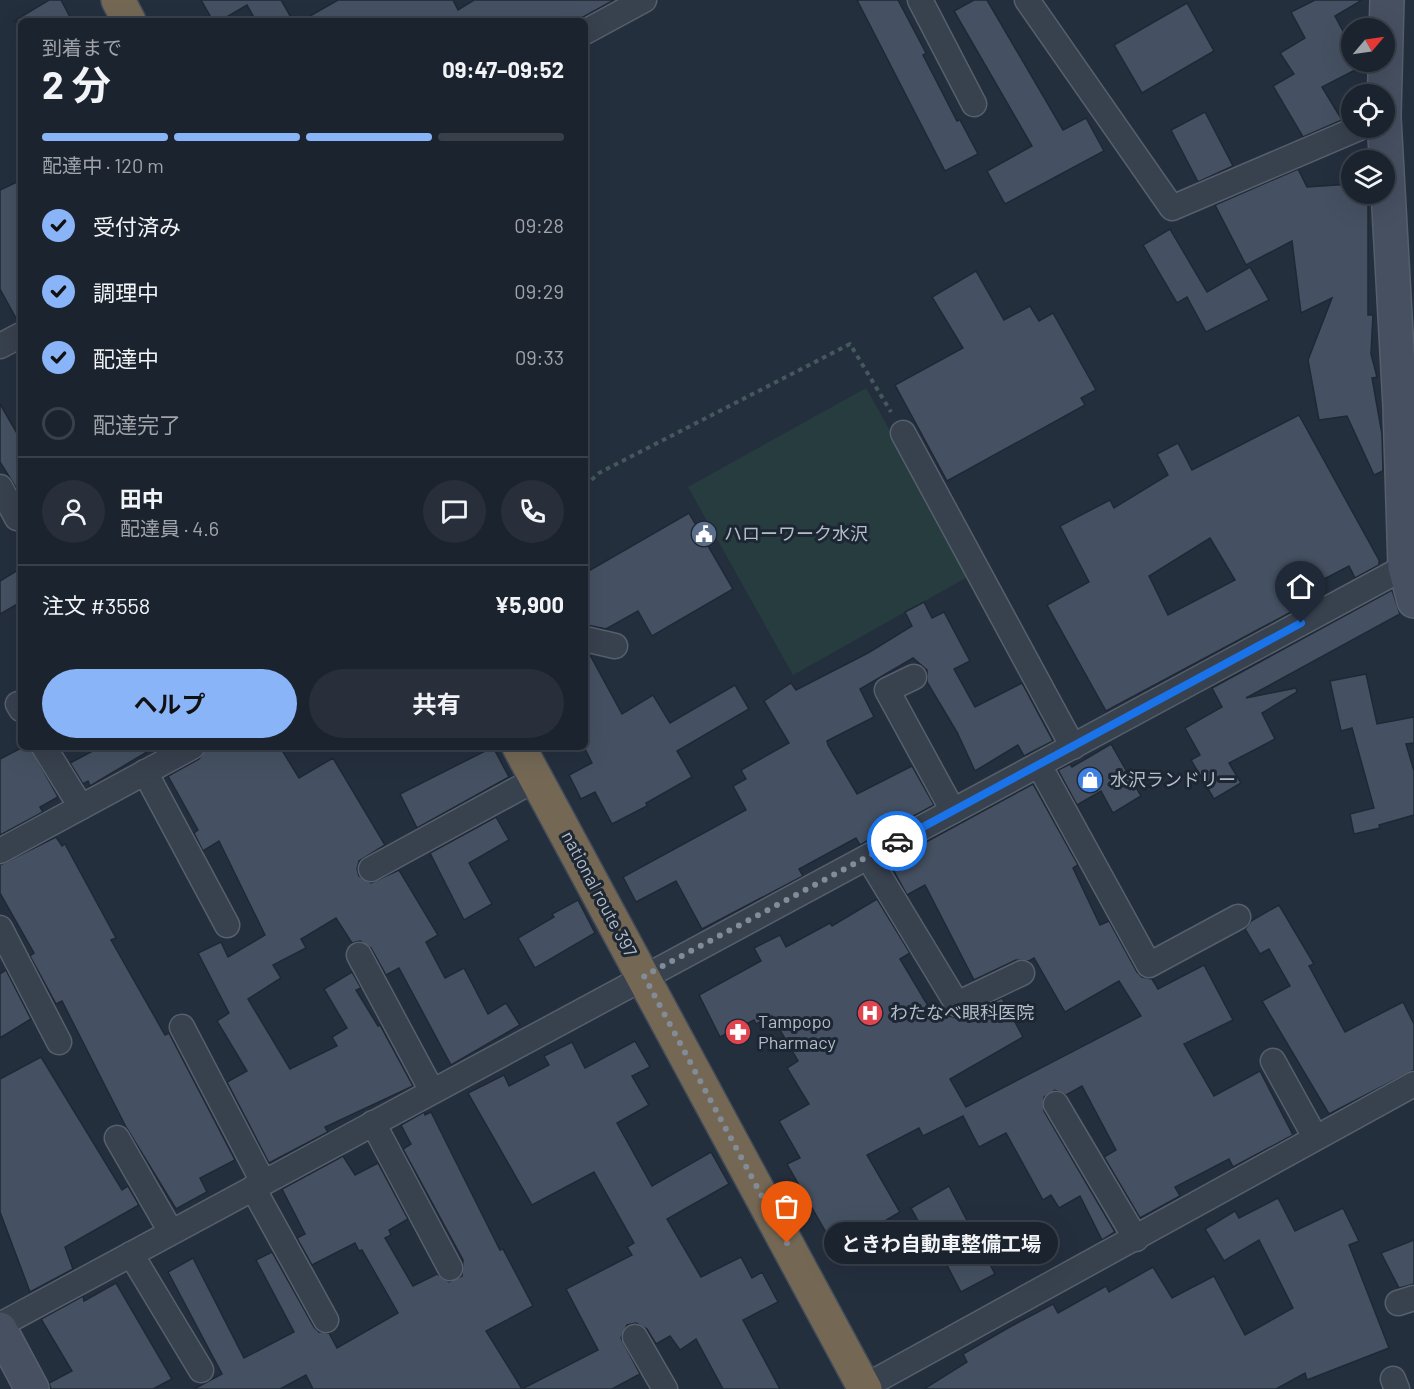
<!DOCTYPE html>
<html lang="ja">
<head>
<meta charset="utf-8">
<style>
  :root { --surface:#1b232e; --page:#282f3a; --text:#f1f3f6; --muted:#a0a4aa; --line:#39404a; --accent:#8ab4f8 }
  body { margin:0; font-family:Barlow,"Noto Sans JP",sans-serif; background:var(--page); color:var(--text); height:100vh; display:flex; flex-direction:column; font-size:22px; white-space:nowrap }
  * { box-sizing:border-box; margin:0 }
  p { font-size:20px; color:var(--muted) }
  .icon { flex:none; width:33px; height:33px; fill:none; stroke:currentColor; stroke-width:2; stroke-linecap:round; stroke-linejoin:round }
  .map { position:relative; flex:1; overflow:hidden }
  .panel { position:absolute; left:18px; top:18px; width:570px; height:732px; display:flex; flex-direction:column; background:var(--surface); border-radius:9px; box-shadow:0 6px 24px #0002,0 0 0 2px var(--line) }
  .panel>* { flex:none }
  .needle { width:39px; rotate:61deg }
  .controls { position:absolute; left:1341px; top:18px; display:grid; gap:12px }
  .controls a { display:grid; place-items:center; width:54px; height:54px; border-radius:50%; background:var(--surface); box-shadow:0 6px 24px #0002,0 0 0 2px var(--line); font-size:30px }
  .pin { position:absolute; display:grid; place-items:center; width:51px; height:51px; color:#fff; margin:-62px -26px; border-radius:50% 50% 50% 0; rotate:-45deg; box-shadow:0 0 6px #0007 }
  .pin .icon { rotate:45deg }
  .courier { position:absolute; display:grid; place-items:center; width:60px; height:60px; margin:-30px; border:4px solid #1a73e8; border-radius:50%; background:#fff; color:#222; box-shadow:0 2px 8px #0007 }
  .bubble { position:absolute; height:42px; border-radius:21px; background:var(--surface); box-shadow:0 6px 24px #0002,0 0 0 2px var(--line); font-size:20px; font-weight:700; line-height:42px; text-align:center }
  .overview em { font-style:normal; font-weight:700 }
  .overview div { display:flex; flex-direction:column-reverse }
  .overview { display:flex; align-items:center; justify-content:space-between; height:102px; padding:0 24px }
  h1 { font-size:39px; font-weight:700; line-height:45px }
  .bar { display:grid; grid-template-columns:repeat(4,1fr); gap:9px 6px; align-content:center; height:72px; padding:0 24px }
  .bar i { height:8px; border-radius:4px; background:var(--line) }
  .bar .selected { background:var(--accent) }
  .bar p { grid-column:span 4 }
  .line { display:flex; align-items:center; gap:15px; padding:0 24px; border-top:2px solid var(--line) }
  .line div { flex:1 }
  .round { display:grid; place-items:center; flex:none; width:63px; height:63px; border-radius:32px; background:var(--page) }
  ol { padding:0 24px; list-style:none }
  li { display:flex; align-items:center; gap:18px; height:66px }
  li p { margin-inline-start:auto }
  li .icon { padding:6px; border-radius:50%; background:var(--accent); color:#111; stroke-width:4 }
  li:last-child { color:var(--muted) }
  li i { width:33px; height:33px; border:3px solid var(--line); border-radius:50% }
  .primary-button { display:flex; gap:12px; margin-top:auto; padding:12px 24px }
  .primary-button a { flex:1; height:69px; border-radius:36px; background:var(--accent); color:#111; font-size:24px; font-weight:700; line-height:69px; text-align:center }
  .primary-button a+a { background:var(--page); color:var(--text) }
  .map>svg:first-child { display:block }
</style>
</head>
<body>
<div class="map">
<svg width="1414" height="1389" viewBox="0 0 1414 1389">
  <rect width="100%" height="100%" fill="#242f3e"/>
  <path fill="#263c3f" d="M866,388L971,575L793,675L688,487Z"/>
  <g fill="#455162" stroke="#1f2835" stroke-width="1.5" fill-rule="evenodd">
    <path d="M49,0H61L72,21H14Z"/>
    <path d="M201,0H281L293,21H256L247,5L220,21H213Z"/>
    <path d="M338,0H453L458,10L474,0H614L576,21H301Z"/>
    <path d="M857,0H898L926,53L923,55L957,121L960,120L978,154L945,171Z"/>
    <path d="M974,0H987L1063,130L1086,118L1104,151L1005,204L987,171L1032,146L954,11Z"/>
    <path d="M1315,0H1362L1335,16L1352,48V62H1358L1361,67L1322,87L1342,120L1303,137L1273,86L1294,74L1280,53L1305,38L1291,12Z"/>
    <path d="M1187,3L1214,51L1142,93L1114,45Z"/>
    <path d="M1205,112L1233,166L1198,182L1171,130Z"/>
    <path d="M1298,169L1307,187L1352,184V194H1368V315H1373L1371,354L1377,377L1372,378L1382,434L1383,471L1374,475L1347,416L1319,420L1308,360L1332,298L1301,313L1292,241L1246,265L1215,205Z"/>
    <path d="M21,180V321L18,322L0,289V190Z"/>
    <path d="M1170,229L1207,292L1250,267L1269,300L1206,332L1187,297L1177,303L1143,245Z"/>
    <path d="M976,271L1004,320L1030,306L1039,321L1053,313L1096,390L1081,398L1085,405L947,481L895,385L963,348L932,297Z"/>
    <path d="M0,404L21,440V496L0,462Z"/>
    <path d="M1299,415L1379,560V565L1355,578L1349,566L1299,592L1306,604L1106,711L1047,605L1089,582L1060,526L1110,500L1114,508L1168,475L1157,454L1178,443L1192,470ZM1210,538L1235,580L1168,615L1149,576Z"/>
    <path d="M689,513L733,589L652,636L638,611L606,629L587,625L585,573Z"/>
    <path d="M21,568V602L0,614V581Z"/>
    <path d="M1392,590L1400,614L1246,698L1296,688L1297,692L1262,713L1275,739L1229,763L1241,783L1214,799L1191,760L1200,755L1185,728L1222,707L1212,688Z"/>
    <path d="M924,602L932,618L944,612L970,661L954,669L975,707L1022,683L1053,741L1024,756L1018,745L975,771L957,732L927,682V670L913,658L860,689L874,717L827,741L828,745L857,794L912,766L934,805L860,845L856,838L799,869L803,876L702,929L676,881L636,902L623,877L746,810L733,786L746,779L741,770L789,743L764,701L791,683L796,690L868,653L912,626L905,612Z"/>
    <path d="M585,654L590,655L622,714L653,695L670,723L735,685L749,709L677,751L692,777L646,803L647,806L612,824L595,792L581,799L569,775L592,763L585,749Z"/>
    <path d="M1366,674L1377,724L1414,717V743L1406,744L1414,771V815L1379,825L1380,828L1354,834L1350,814L1374,808L1352,728L1341,731L1330,681Z"/>
    <path d="M1111,744L1141,796L1113,813L1101,791L1077,805L1058,770L1070,764L1072,767Z"/>
    <path d="M23,747H30L58,797L40,807L43,812L0,835V759Z"/>
    <path d="M100,747H162L154,751L152,749L90,786L88,781L83,784L70,763Z"/>
    <path d="M206,747H280L299,778L333,758L385,845L359,861L357,869L359,876L371,883L399,870L438,935L426,942L445,978L464,968L488,1014L506,1003L520,1025L451,1065L399,968L386,975L371,948L360,941L352,943L336,918L301,939L306,948L273,965L281,978L248,999L290,1069L337,1046L332,1037L347,1028L324,989L352,972L361,988L356,990L378,1026L380,1025L413,1086L325,1127L328,1132L269,1163L227,1082L247,1071L217,1021L229,1013L198,953L221,942L228,957L265,935L219,841L203,851L194,833L198,830L168,776L199,759Z"/>
    <path d="M493,747L509,777L417,828L400,794Z"/>
    <path d="M1033,784L1078,865L1073,868L1100,925L1109,921L1137,972L1142,977L1152,979L1158,989L1204,965L1233,1020L1184,1044L1214,1096L1260,1071L1293,1135L1233,1167L1229,1159L1175,1187L1180,1196L1140,1218L1104,1157L1116,1150L1082,1086L1066,1095L1055,1090L1044,1097V1111L1115,1232L1102,1240L1080,1196L1059,1208L1051,1195L1043,1200L1006,1133L979,1147L963,1116L923,1136L919,1128L867,1155L900,1212L836,1250L787,1164L800,1158L779,1121L809,1104L787,1068L798,1061L772,1016L756,1024L754,1020L720,1037L699,995L761,961L754,948L780,935L786,947L830,923L832,926L877,899L910,953L900,959L931,1011L941,1005L949,1016L957,1018L1002,998L1023,1037L950,1079L966,1107L1141,1016L1119,981L1065,1012L1034,958L1029,961L1016,960L974,980L925,885L907,895L889,862Z"/>
    <path d="M496,817L509,840L469,863L492,904L464,920L430,853Z"/>
    <path d="M56,837L62,846L65,844L116,938L111,940L165,1035L169,1033L235,1160L200,1178L207,1192L176,1209L126,1127L62,1001L56,1004L30,956L34,953L0,893V865Z"/>
    <path d="M578,900L595,933L535,968L518,938L554,917L552,914Z"/>
    <path d="M1279,905L1314,964L1309,966L1345,1032L1403,1002L1414,1024V1070L1329,1114L1262,1001L1290,986L1269,949L1260,954L1245,929L1251,921Z"/>
    <path d="M6,970L31,1019L0,1038V974Z"/>
    <path d="M635,1041L650,1067L632,1076L649,1105L617,1123L652,1186L711,1152L729,1184L667,1219L701,1277L741,1257L752,1278L762,1272L778,1302L743,1320L780,1389H723L696,1339L680,1350L670,1336L656,1344L647,1329L636,1323L627,1325L621,1338L640,1374L612,1389H313L306,1375L280,1389H194L222,1374L168,1272L193,1258L244,1358L294,1332L256,1260L272,1252L314,1327L319,1332L329,1333L337,1348L398,1313L362,1250L359,1251L355,1243L312,1265L297,1238L305,1234L282,1189L343,1156L355,1175L378,1163L408,1219L389,1230L391,1235L385,1238L413,1286L437,1274L449,1282L462,1276L463,1260L403,1149L411,1144L401,1125L424,1112L425,1115L431,1112L500,1250L503,1249L533,1306L486,1331L522,1389L598,1350L566,1289L632,1255L627,1247L634,1243L594,1172L532,1205L468,1093L504,1075L509,1086L549,1065L544,1056L572,1042L585,1068Z"/>
    <path d="M41,1057L122,1190L128,1186L139,1205L65,1247L73,1269L30,1292L0,1212V1079Z"/>
    <path d="M949,1186L995,1274L961,1292L931,1235L927,1237L911,1208Z"/>
    <path d="M1278,1198L1295,1231L1343,1208L1359,1241L1349,1245L1389,1348L1307,1380L1305,1373L1276,1389H924L967,1362L963,1354L1008,1328L1053,1304L1058,1313L1106,1286L1109,1292L1153,1267L1172,1298L1214,1276L1245,1335L1293,1308L1259,1240L1224,1261L1205,1229L1235,1211L1239,1218Z"/>
    <path d="M1414,1240V1284L1399,1288L1381,1253Z"/>
    <path d="M116,1283L172,1379L153,1389H51L49,1383L72,1371L41,1319L83,1296L84,1301Z"/>
  </g>
  <g fill="none" stroke-linecap="round" stroke-linejoin="round">
    <g stroke="#565f6c" stroke-width="27">
      <g id="street">
        <path d="M920,0L974,104"/>
        <path d="M1027,0L1172,208L1359,128"/>
        <path d="M585,32L644,0"/>
        <path d="M0,346L21,335"/>
        <path d="M903,433L1073,747"/>
        <path d="M0,487L17,518"/>
        <path d="M585,639L615,646"/>
        <path d="M914,677L887,690L953,811"/>
        <path d="M18,704L21,709"/>
        <path d="M44,747L81,807"/>
        <path d="M1039,765L1149,965L1238,917"/>
        <path d="M145,772L227,925"/>
        <path d="M0,851L192,747"/>
        <path d="M868,857L957,1004L1022,973"/>
        <path d="M371,869L536,779"/>
        <path d="M0,928L59,1042"/>
        <path d="M359,955L432,1091"/>
        <path d="M182,1027L263,1182"/>
        <path d="M1273,1061L1315,1137"/>
        <path d="M1056,1104L1136,1239"/>
        <path d="M373,1123L450,1268"/>
        <path d="M117,1138L171,1232"/>
        <path d="M253,1188L326,1320"/>
        <path d="M131,1254L201,1370"/>
        <path d="M1398,1303L1414,1298"/>
        <path d="M0,1325L1405,567"/>
        <path d="M635,1337L665,1389"/>
        <path d="M1393,1379L1397,1389"/>
        <path d="M864,1387L1414,1084"/>
      </g>
    </g>
    <g stroke="#565f6c" stroke-width="36">
      <g id="secondary">
        <path d="M1384,113L1387,0"/>
        <path d="M1384,118L1400,406L1405,567L1414,601"/>
        <path d="M0,1329L32,1389"/>
      </g>
    </g>
    <g stroke="#434c59" stroke-width="36">
      <g id="highway">
        <path d="M118,0L129,21"/>
        <path d="M519,747L865,1389"/>
      </g>
    </g>
    <path stroke="#44595c" stroke-width="4" stroke-dasharray="4.5 4.5" stroke-linecap="butt" d="M585,486L599,473L850,344L891,412"/>
    <use href="#street" stroke="#38414e" stroke-width="24"/>
    <use href="#secondary" stroke="#465061" stroke-width="33"/>
    <use href="#highway" stroke="#746855" stroke-width="33"/>
  </g>
  <g fill="none" stroke-linecap="round" stroke-linejoin="round">
    <path stroke="#828b98" stroke-width="6" stroke-dasharray="0 10.8" d="M787,1243L644,976L897,841"/>
    <path stroke="#1a73e8" stroke-width="8" d="M897,841L1301,623"/>
  </g>
  <defs>
    <g id="civic-disc" transform="scale(1.35)"><circle r="9.5" fill="#5c6f8a" stroke="#1d2633"/><path d="M-.6-6.5H3V-4.5H.6V-3L4-1V1h2V6H-6V1h2V-1L-.6-3ZM-1.2 2.5V6h2.4V2.5Z" fill="#fff"/></g>
    <g id="shop-disc" transform="scale(1.35)"><circle r="9.5" fill="#3f7fe0" stroke="#1d2633"/><path d="M-5-2.5h2.3a2.7 3.5 0 0 1 5.4 0H5L5.5 6h-11ZM-1.5-2.5h3a1.5 2.3 0 0 0-3 0Z" fill="#fff"/></g>
    <g id="hospital-disc" transform="scale(1.35)"><circle r="9.5" fill="#e0444e" stroke="#1d2633"/><path d="M-5-5h3v3.5h4V-5h3V5h-3V1.5h-4V5h-3Z" fill="#fff"/></g>
    <g id="pharmacy-disc" transform="scale(1.35)"><circle r="9.5" fill="#e0444e" stroke="#1d2633"/><path d="M-2-6h4v4h4v4h-4v4h-4v-4h-4v-4h4Z" fill="#fff"/></g>
  </defs>
  <g fill-rule="evenodd">
    <use href="#civic-disc" x="704" y="534"/>
    <use href="#shop-disc" x="1090" y="780"/>
    <use href="#hospital-disc" x="870" y="1013"/>
    <use href="#pharmacy-disc" x="738" y="1032"/>
  </g>
  <g text-anchor="middle" stroke-width="6" stroke-linejoin="round" paint-order="stroke">
    <g font-size="18" fill="#b4bcc9" stroke="#1d2633" text-anchor="start">
      <text x="724" y="540">ハローワーク水沢</text>
      <text x="1110" y="786">水沢ランドリー</text>
      <text x="890" y="1019">わたなべ眼科医院</text>
      <text x="758" y="1028">Tampopo<tspan x="758" dy="21">Pharmacy</tspan></text>
    </g>
    <g font-size="18" fill="#b4bcc9" stroke="#1d2633">
      <text transform="translate(599 894) rotate(62)" y="6">national route 397</text>
    </g>
  </g>
</svg>
<div class="controls">
<a><svg class="needle" viewBox="-14 -14 28 28"><path d="M0-13l5 13h-10z" fill="#e53935"/><path d="M0 13l5-13h-10z" fill="#a0a4aa"/></svg></a>
<a><svg class="icon" aria-label="locate" viewBox="0 0 24 24"><circle cx="12" cy="12" r="6"/><path d="M12 2v4M12 18v4M2 12h4M18 12h4"/></svg></a>
<a><svg class="icon" aria-label="layers" viewBox="0 0 24 24"><path d="M12 4l9 5-9 5-9-5zM3 14l9 5 9-5"/></svg></a>
</div>
<div class="pin" style="left:787px;top:1243px;background:#ea580c"><svg class="icon" aria-label="bag" viewBox="0 0 24 24"><path d="M5 8h14l-1 12H6zM9 8a3 3 0 0 1 6 0"/></svg></div>
<div class="pin" style="left:1301px;top:623px;background:#1f2937"><svg class="icon" aria-label="home" viewBox="0 0 24 24"><path d="M3 11l9-7 9 7M6 9v11h12V9"/></svg></div>
<div class="courier" style="left:897px;top:841px"><svg class="icon" aria-label="car" viewBox="0 0 24 24"><path d="M5 17H2v-5l4-1 3-4h7l3 4 3 1v5h-3M9 17h6M6 11h13"/><circle cx="7" cy="17" r="2"/><circle cx="17" cy="17" r="2"/></svg></div>
<div class="bubble" style="left:824px;top:1222px;width:234px">ときわ自動車整備工場</div>
<section class="panel">
<div class="overview"><div><h1>2 分</h1><p>到着まで</p></div><em>09:47–09:52</em></div>
<div class="bar"><i class="selected"></i><i class="selected"></i><i class="selected"></i><i></i><p>配達中 · 120 m</p></div>
<ol>
<li><svg class="icon" aria-label="check" viewBox="0 0 24 24"><path d="M5 12l5 5 9-10"/></svg>受付済み<p>09:28</p></li>
<li><svg class="icon" aria-label="check" viewBox="0 0 24 24"><path d="M5 12l5 5 9-10"/></svg>調理中<p>09:29</p></li>
<li><svg class="icon" aria-label="check" viewBox="0 0 24 24"><path d="M5 12l5 5 9-10"/></svg>配達中<p>09:33</p></li>
<li><i></i>配達完了</li>
</ol>
<div class="line" style="height:108px"><a class="round"><svg class="icon" aria-label="person" viewBox="0 0 24 24"><circle cx="12" cy="8" r="4"/><path d="M4 21q1-7 8-7t8 7"/></svg></a><div><b>田中</b><p>配達員 · 4.6</p></div><a class="round"><svg class="icon" aria-label="chat" viewBox="0 0 24 24"><path d="M4 5h16v11H9l-5 4z"/></svg></a><a class="round"><svg class="icon" aria-label="phone" viewBox="0 0 24 24"><path d="M5 4h4l2 5-3 2q2 4 5 5l2-3 5 2v4C11 20 4 13 5 4z"/></svg></a></div>
<div class="line" style="height:78px"><div>注文 #3558</div><b>¥5,900</b></div>
<div class="primary-button"><a>ヘルプ</a><a>共有</a></div>
</section>
</div>
</body>
</html>
